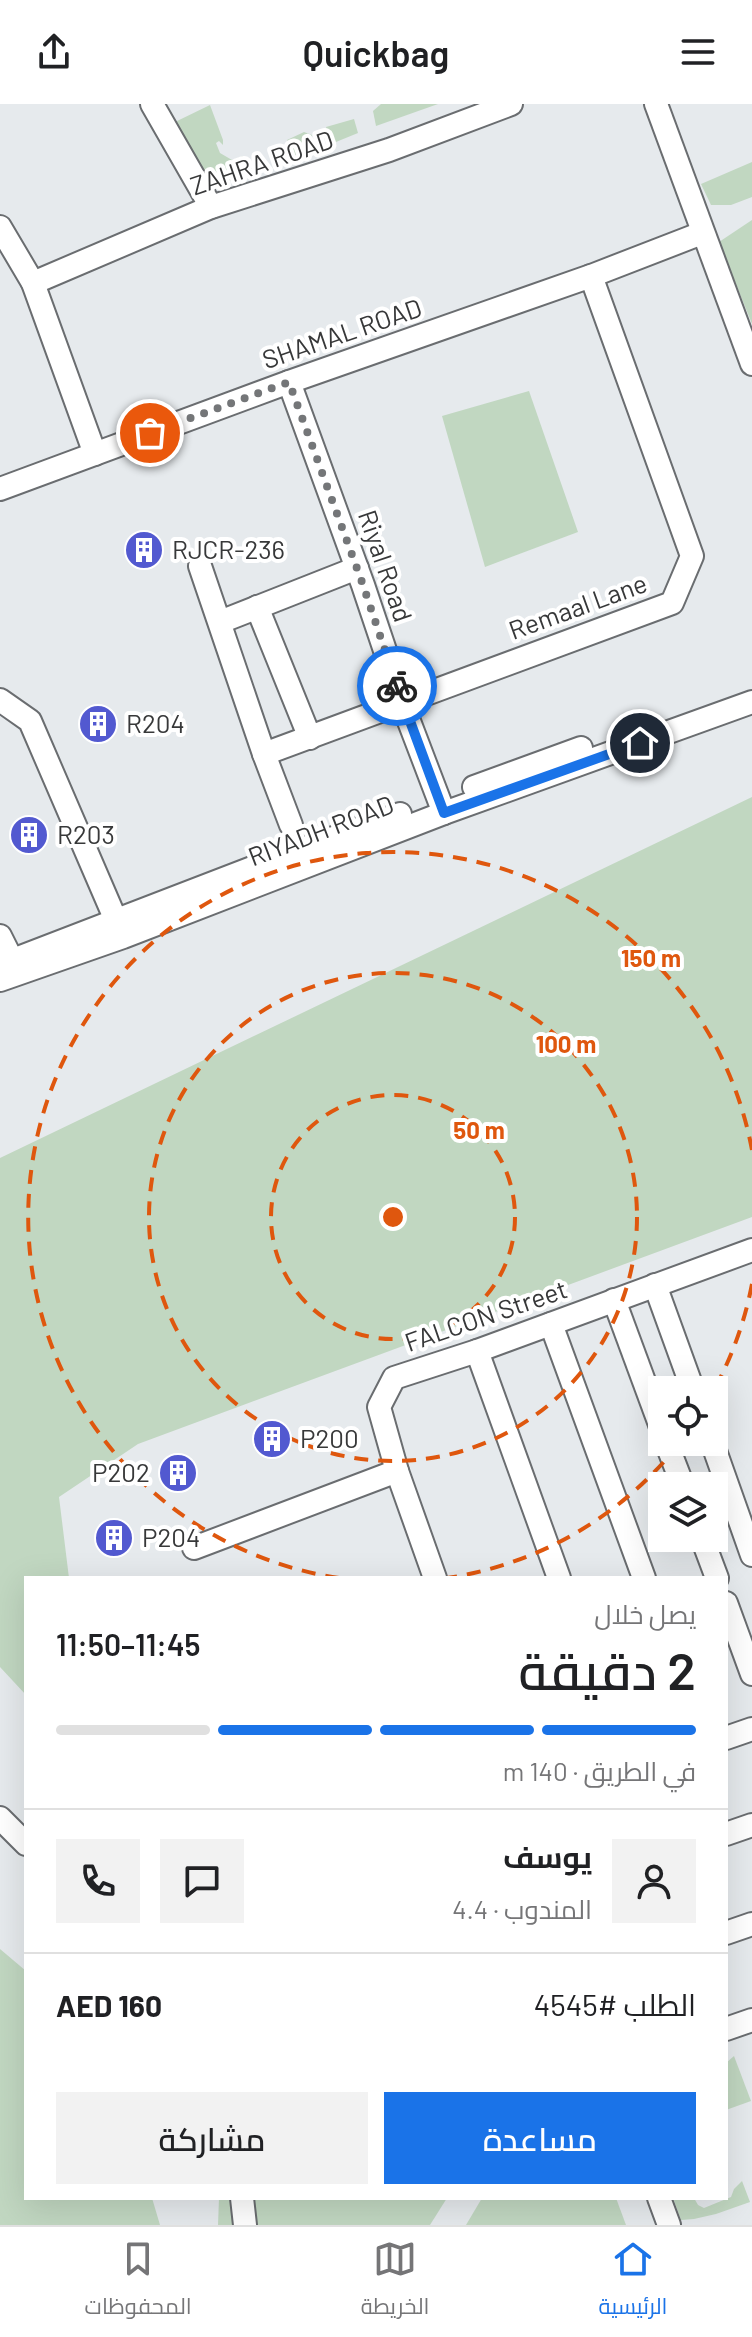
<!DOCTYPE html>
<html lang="ar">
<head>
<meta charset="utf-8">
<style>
  :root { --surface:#fff; --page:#f2f2f2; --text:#202124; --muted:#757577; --line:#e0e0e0; --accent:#1a73e8 }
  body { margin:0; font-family:Barlow,Cairo,sans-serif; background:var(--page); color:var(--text); direction:rtl; height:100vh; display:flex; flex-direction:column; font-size:30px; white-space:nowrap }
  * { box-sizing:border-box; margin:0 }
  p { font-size:26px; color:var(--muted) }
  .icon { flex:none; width:44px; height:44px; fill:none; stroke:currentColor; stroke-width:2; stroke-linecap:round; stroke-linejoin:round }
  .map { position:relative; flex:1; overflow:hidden; direction:ltr }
  .drawer { position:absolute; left:24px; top:1472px; width:704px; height:624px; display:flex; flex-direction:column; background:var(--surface); border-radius:0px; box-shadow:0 8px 32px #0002; direction:rtl }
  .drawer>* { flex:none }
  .fabs { position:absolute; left:648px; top:1272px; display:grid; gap:16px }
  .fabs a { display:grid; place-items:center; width:80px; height:80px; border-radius:0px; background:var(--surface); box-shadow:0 8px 32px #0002; font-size:40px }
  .pin { position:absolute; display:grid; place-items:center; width:68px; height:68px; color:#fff; margin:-34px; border:4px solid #fff; border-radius:50%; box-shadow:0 2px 8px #0007 }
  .courier { position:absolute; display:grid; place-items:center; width:80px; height:80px; margin:-40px; border:6px solid #1a73e8; border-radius:50%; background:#fff; color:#222; box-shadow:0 2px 10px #0007 }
  .headline em { font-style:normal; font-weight:600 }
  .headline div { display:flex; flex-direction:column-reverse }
  .headline { display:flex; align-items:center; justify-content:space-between; height:136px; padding:0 32px }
  h1 { font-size:52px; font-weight:600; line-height:60px }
  .bar { display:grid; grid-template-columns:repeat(4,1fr); gap:12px 8px; align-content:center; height:96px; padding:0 32px }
  .bar i { height:10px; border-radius:6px; background:var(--line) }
  .bar .selected { background:var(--accent) }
  .bar p { grid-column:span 4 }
  .line { display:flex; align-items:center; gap:20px; padding:0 32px; border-top:2px solid var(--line) }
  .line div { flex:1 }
  .round { display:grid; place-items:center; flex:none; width:84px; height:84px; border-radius:0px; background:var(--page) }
  .primary-button { display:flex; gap:16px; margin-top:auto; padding:16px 32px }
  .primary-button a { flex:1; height:92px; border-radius:0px; background:var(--accent); color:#fff; font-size:32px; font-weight:600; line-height:92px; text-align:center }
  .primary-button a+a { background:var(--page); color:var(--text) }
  header { display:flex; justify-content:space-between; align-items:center; height:104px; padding:0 32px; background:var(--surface); font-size:36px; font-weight:600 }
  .dock { display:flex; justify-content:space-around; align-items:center; height:112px; border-top:2px solid var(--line); background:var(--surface); font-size:22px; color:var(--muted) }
  .dock a { display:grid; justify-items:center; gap:4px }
  .dock .selected { color:var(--accent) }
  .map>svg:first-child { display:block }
</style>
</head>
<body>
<header><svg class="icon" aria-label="menu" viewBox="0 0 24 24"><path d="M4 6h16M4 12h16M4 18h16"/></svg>Quickbag<svg class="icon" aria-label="share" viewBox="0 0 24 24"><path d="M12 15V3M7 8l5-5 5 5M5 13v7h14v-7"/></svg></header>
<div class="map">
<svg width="752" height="2121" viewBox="0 0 752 2121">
  <rect width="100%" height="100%" fill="#e6eaed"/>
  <g fill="#c1d7c1">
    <path d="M381,0H438L376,22L373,7Z"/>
    <path d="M210,1L223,36V41L219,37L216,39L220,49L232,56L243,52L246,59L251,58L257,69L218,80L211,67L203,69L175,18Z"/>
    <path d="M354,15L358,29L331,40L326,23Z"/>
    <path d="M304,28L312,31V49L295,52L287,36Z"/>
    <path d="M752,58V93L731,101H711L701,80Z"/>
    <path d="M752,116V220L719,138Z"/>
    <path d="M529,287L578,428L485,463L442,312Z"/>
    <path d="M752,693V1113L138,1340L59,1393L69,1474H26V1591L0,1563V1054Z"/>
    <path d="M0,1845L26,1867V2094H152L160,2121H0Z"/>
    <path d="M734,1952L751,1997L726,2006V1959Z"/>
    <path d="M742,2077L750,2098L716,2110L694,2115L681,2116L673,2094H694L698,2101L704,2104L731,2093L734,2085Z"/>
    <path d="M219,2094H447L430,2121H218Z"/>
    <path d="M482,2094H616L626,2121H466Z"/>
  </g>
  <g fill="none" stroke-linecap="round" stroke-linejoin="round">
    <g stroke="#6a6d70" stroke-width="26">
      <g id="minor">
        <path d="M152,0L211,103"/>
        <path d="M656,0L752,260"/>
        <path d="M0,123L33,179L95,350"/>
        <path d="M33,179L211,103L389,46L511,0"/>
        <path d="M289,278L363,481L407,612L444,709"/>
        <path d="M0,385L289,278L591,172L702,129"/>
        <path d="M200,462L264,650L291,721"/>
        <path d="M257,503L310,634"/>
        <path d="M220,518L357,464"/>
        <path d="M0,596L30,617L121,828"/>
        <path d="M264,650L672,499L692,452L591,172"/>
        <path d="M474,683L581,644"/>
        <path d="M0,832L17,866"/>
        <path d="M0,861L278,754L400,710"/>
        <path d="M0,876L123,833L444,709L752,598"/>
        <path d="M655,1181L693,1286"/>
        <path d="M614,1196L662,1326"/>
        <path d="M551,1220L644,1474"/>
        <path d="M477,1247L559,1474"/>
        <path d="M666,1338L683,1382"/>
        <path d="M712,1338L752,1451"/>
        <path d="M702,1434L717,1474"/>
        <path d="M194,1444L397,1367"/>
        <path d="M435,1474L397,1367L379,1303L394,1274L477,1247L752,1146"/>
        <path d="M726,1499L752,1570"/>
        <path d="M726,1634L752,1625"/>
        <path d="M0,1714L26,1740"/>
        <path d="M726,1730L752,1721"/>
        <path d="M726,1829L752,1820"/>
        <path d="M726,1925L752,1916"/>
        <path d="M242,2094L245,2121"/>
        <path d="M659,2094L669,2121"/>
      </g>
    </g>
    <use href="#minor" stroke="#fff" stroke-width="22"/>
  </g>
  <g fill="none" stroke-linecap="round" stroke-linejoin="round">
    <path stroke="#747678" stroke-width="8" stroke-dasharray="0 14.4" d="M150,329L289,278L363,481L397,582"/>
    <path stroke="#1a73e8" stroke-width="10" d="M397,582L444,709L640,639"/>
  </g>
  <g fill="none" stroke="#df570e" stroke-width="4" stroke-dasharray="14 10">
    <circle cx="393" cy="1113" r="122"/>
    <circle cx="393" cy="1113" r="244"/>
    <path d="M752 1180A365 365 0 0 1 715 1284M679 1340A365 365 0 0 1 447 1474M339 1474A365 365 0 1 1 752 1046"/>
  </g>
  <defs>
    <g id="building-disc" transform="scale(2)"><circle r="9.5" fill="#5259d0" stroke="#fff"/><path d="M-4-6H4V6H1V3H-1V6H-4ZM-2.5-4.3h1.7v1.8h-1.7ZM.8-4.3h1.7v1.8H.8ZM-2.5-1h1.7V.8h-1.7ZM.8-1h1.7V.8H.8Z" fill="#fff"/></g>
  </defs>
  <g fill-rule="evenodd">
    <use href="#building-disc" x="144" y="446"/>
    <use href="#building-disc" x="98" y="620"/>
    <use href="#building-disc" x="29" y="731"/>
    <use href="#building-disc" x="272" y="1335"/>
    <use href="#building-disc" x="178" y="1369"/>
    <use href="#building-disc" x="114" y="1434"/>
  </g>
  <g text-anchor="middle" stroke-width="8" stroke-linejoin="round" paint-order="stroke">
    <g font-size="26" fill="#373839" stroke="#fff">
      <text transform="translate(262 59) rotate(-19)" y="9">ZAHRA ROAD</text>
      <text transform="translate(342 230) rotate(-19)" y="9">SHAMAL ROAD</text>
      <text transform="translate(385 462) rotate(71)" y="9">Riyal Road</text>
      <text transform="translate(578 503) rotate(-20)" y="9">Remaal Lane</text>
      <text transform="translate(321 727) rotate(-21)" y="9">RIYADH ROAD</text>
      <text transform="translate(486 1212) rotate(-19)" y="9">FALCON Street</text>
    </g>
    <g font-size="26" fill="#373839" stroke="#fff" text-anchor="start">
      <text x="172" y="455">RJCR-236</text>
      <text x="126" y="629">R204</text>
      <text x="57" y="740">R203</text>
      <text x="300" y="1344">P200</text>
      <text x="150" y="1378" text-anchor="end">P202</text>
      <text x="142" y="1443">P204</text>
    </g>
  </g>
  <circle cx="393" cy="1113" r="12" fill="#df570e" stroke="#fff" stroke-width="4"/>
  <g font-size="24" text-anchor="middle" font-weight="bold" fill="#df570e" stroke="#fff" stroke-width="8" stroke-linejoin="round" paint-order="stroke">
    <text x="651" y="863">150 m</text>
    <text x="566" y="949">100 m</text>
    <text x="479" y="1035">50 m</text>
  </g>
</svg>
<div class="fabs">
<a><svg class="icon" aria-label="locate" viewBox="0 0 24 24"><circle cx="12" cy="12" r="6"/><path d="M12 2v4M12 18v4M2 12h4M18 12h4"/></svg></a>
<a><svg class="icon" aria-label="layers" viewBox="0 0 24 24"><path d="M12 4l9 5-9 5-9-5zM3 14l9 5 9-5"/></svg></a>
</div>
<div class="pin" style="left:150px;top:329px;background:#ea580c"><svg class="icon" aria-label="bag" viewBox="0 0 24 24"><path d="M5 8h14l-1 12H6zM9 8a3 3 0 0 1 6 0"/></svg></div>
<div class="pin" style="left:640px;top:639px;background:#1f2937"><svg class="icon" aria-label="home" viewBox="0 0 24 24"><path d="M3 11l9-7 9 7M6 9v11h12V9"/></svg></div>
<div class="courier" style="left:397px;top:582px"><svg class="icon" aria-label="bike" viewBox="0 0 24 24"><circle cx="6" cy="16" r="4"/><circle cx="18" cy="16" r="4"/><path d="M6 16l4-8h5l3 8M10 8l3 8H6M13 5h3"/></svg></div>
<section class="drawer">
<div class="headline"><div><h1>2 دقيقة</h1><p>يصل خلال</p></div><em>11:45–11:50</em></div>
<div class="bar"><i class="selected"></i><i class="selected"></i><i class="selected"></i><i></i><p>في الطريق · 140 m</p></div>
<div class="line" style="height:144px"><a class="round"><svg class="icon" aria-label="person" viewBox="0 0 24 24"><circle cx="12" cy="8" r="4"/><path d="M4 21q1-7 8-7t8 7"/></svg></a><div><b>يوسف</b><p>المندوب · 4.4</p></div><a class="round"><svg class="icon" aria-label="chat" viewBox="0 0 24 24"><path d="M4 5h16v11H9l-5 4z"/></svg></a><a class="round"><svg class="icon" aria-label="phone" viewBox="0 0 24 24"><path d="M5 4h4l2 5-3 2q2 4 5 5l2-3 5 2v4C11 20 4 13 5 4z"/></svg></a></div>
<div class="line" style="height:104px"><div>الطلب #4545</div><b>AED 160</b></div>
<div class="primary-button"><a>مساعدة</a><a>مشاركة</a></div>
</section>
</div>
<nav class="dock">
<a class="selected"><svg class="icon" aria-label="home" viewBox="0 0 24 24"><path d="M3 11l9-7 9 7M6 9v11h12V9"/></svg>الرئيسية</a>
<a><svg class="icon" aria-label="map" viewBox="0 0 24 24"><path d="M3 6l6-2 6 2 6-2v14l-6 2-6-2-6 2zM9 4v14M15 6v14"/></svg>الخريطة</a>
<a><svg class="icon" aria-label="saved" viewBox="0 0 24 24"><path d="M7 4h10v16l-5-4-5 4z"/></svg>المحفوظات</a>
</nav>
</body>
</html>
